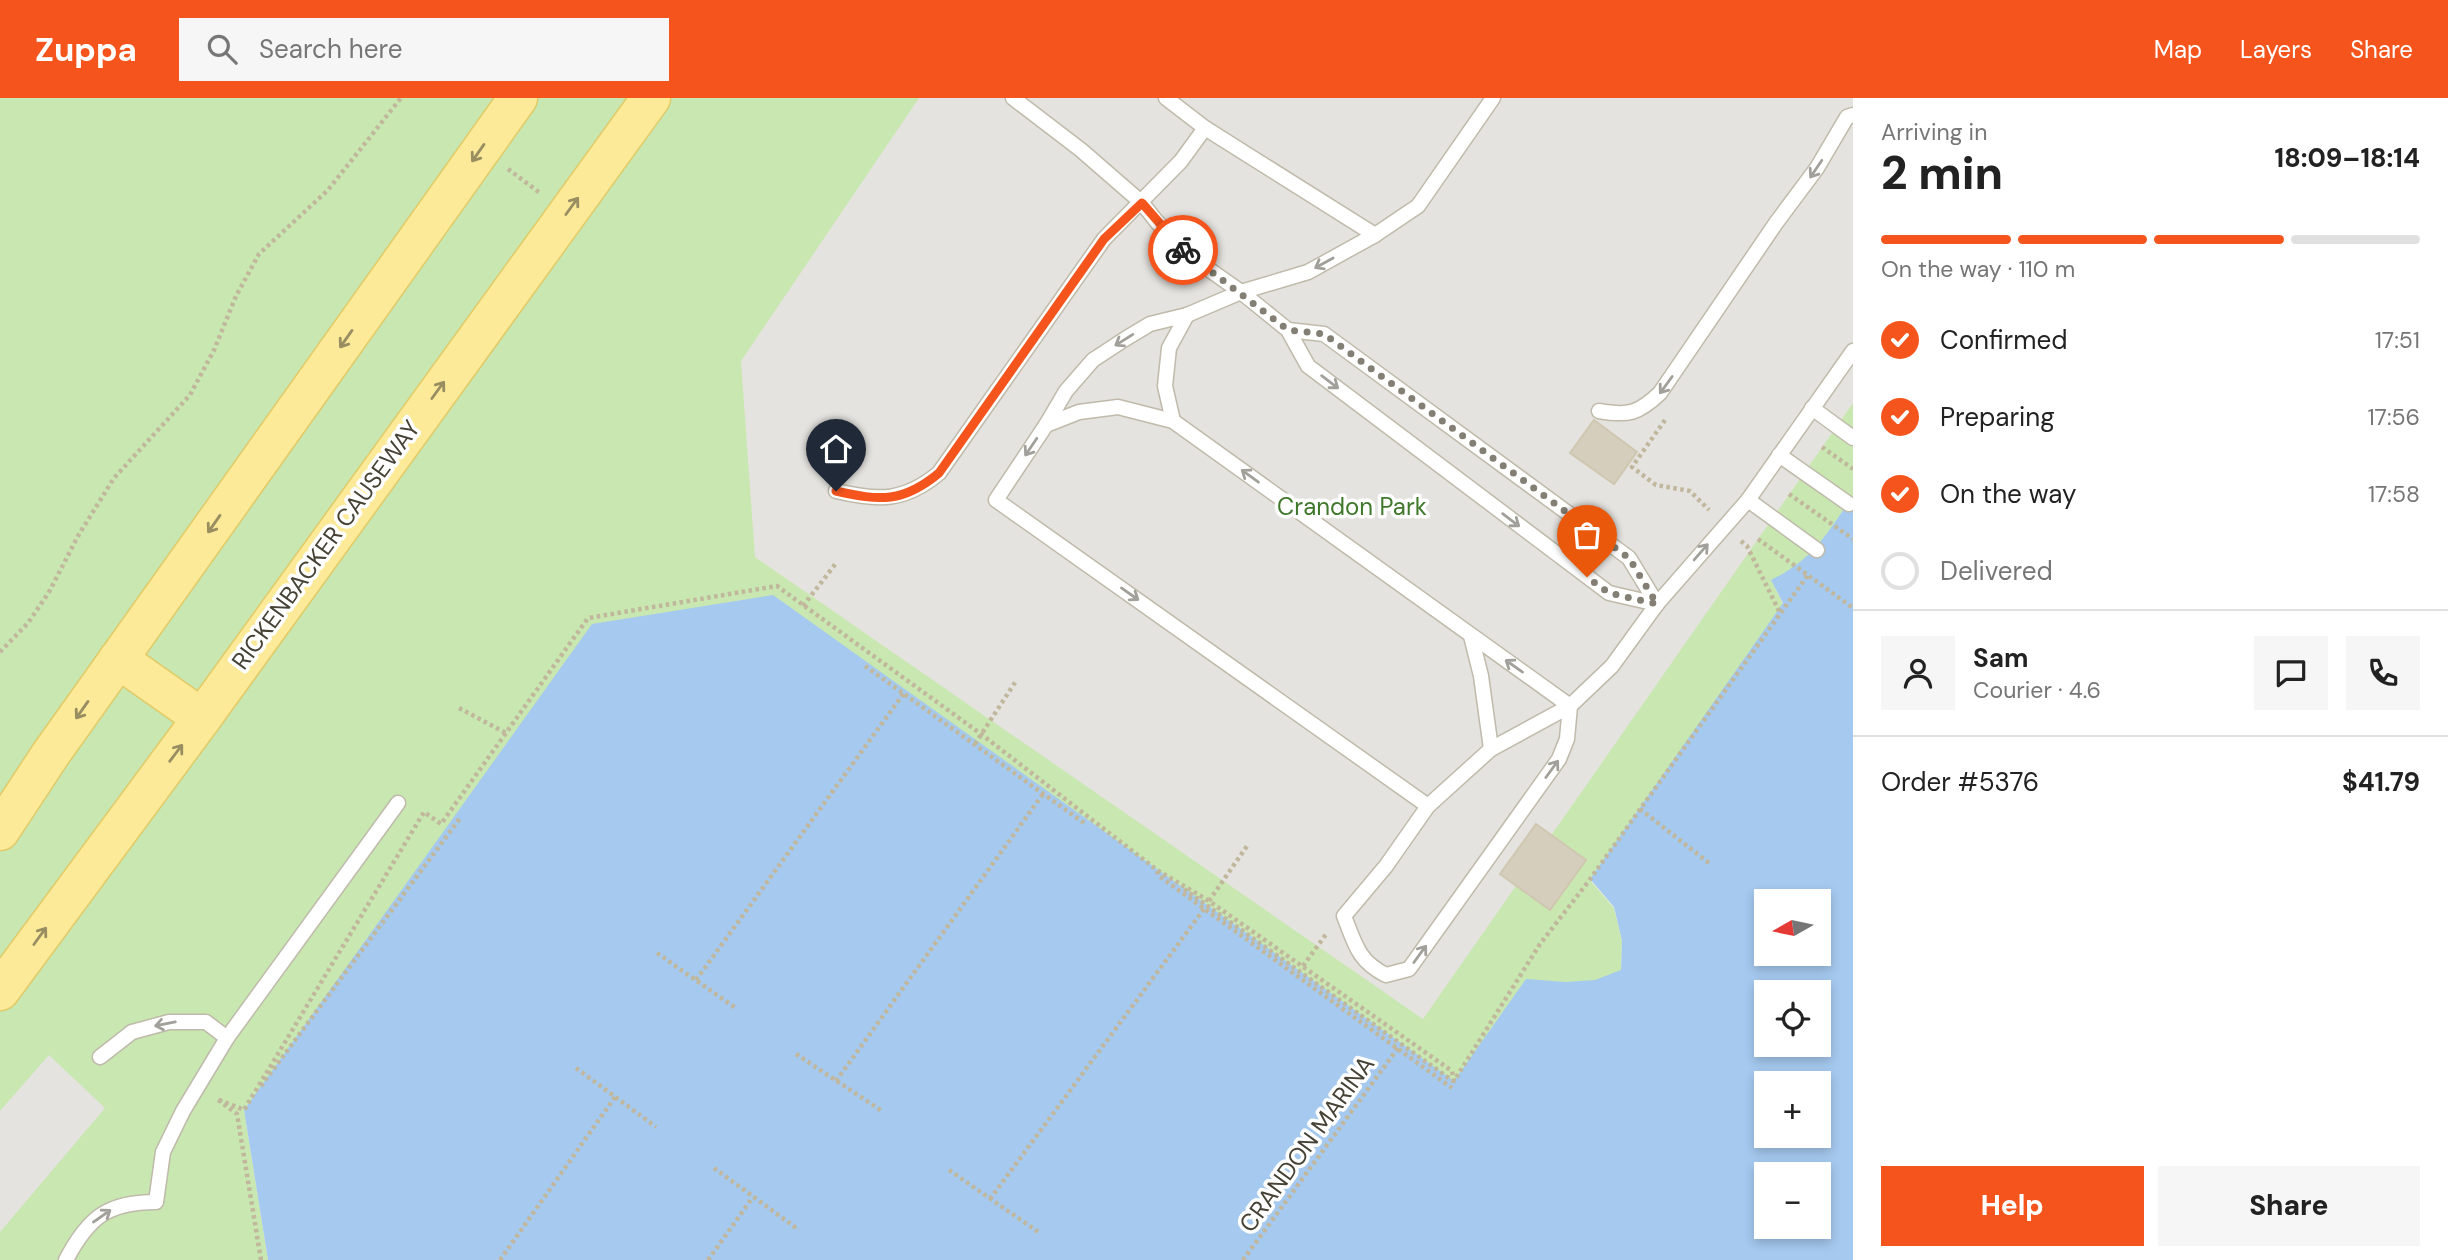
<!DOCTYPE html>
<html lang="en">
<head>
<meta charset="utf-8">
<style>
  :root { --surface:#fff; --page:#f6f6f6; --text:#222; --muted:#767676; --line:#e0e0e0; --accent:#f5551d }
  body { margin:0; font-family:"DM Sans",sans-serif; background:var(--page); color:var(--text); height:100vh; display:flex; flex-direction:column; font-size:26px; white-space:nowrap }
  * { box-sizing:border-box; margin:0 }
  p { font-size:23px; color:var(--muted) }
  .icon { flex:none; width:38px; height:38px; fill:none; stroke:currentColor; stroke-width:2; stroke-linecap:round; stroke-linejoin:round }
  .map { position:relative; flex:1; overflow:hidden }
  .details { display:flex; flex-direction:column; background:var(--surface); width:595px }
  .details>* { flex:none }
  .needle { width:46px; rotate:261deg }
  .tools { position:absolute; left:1754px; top:791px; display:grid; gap:14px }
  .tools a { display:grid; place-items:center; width:77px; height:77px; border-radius:0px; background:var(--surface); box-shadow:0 4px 10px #0003; font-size:35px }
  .pin { position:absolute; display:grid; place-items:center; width:60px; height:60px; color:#fff; margin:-72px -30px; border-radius:50% 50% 50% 0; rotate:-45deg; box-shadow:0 0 7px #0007 }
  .pin .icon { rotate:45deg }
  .courier { position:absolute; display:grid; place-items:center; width:70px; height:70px; margin:-35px; border:5px solid #f5551d; border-radius:50%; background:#fff; color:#222; box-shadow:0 2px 9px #0007 }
  .head em { font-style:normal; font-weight:800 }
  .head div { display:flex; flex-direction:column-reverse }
  .head { display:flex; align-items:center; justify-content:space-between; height:119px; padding:0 28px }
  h1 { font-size:46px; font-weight:800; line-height:52px }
  .bar { display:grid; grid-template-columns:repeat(4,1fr); gap:10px 7px; align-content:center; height:84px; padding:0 28px }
  .bar i { height:9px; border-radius:5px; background:var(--line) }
  .bar .active { background:var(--accent) }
  .bar p { grid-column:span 4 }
  .line { display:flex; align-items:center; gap:18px; padding:0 28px; border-top:2px solid var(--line) }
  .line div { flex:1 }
  .round { display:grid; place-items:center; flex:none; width:74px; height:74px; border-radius:0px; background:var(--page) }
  ol { padding:0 28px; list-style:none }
  li { display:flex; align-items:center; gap:21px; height:77px }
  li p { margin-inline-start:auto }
  li .icon { padding:7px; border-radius:50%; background:var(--accent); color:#fff; stroke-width:4 }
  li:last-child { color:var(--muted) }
  li i { width:38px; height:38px; border:4px solid var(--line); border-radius:50% }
  .action { display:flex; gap:14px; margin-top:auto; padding:14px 28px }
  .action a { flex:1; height:80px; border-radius:0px; background:var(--accent); color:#fff; font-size:28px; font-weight:800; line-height:80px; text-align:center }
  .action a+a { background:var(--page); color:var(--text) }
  header { display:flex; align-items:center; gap:42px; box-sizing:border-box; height:98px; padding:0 35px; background:var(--accent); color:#fff }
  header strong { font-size:33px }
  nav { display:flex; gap:38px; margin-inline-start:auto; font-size:24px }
  .search { width:490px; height:63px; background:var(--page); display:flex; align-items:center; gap:18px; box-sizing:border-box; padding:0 24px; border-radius:0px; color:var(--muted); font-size:26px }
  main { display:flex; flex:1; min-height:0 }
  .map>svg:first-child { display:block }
</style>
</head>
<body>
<header>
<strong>Zuppa</strong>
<div class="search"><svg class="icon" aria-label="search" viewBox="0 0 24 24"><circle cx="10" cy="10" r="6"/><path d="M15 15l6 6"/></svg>Search here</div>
<nav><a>Map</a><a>Layers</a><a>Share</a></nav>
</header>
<main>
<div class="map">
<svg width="1853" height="1162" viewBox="0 0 1853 1162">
  <rect width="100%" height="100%" fill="#f3f1e7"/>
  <path fill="#c9e7b1" d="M0,0H1853V400C1827,437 1814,462 1772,483L1783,506L1590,782L1614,810L1622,843L1621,873L1454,983L244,1012L268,1162H0Z"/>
  <g fill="#e5e3df">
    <path d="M919,0H1853V305L1423,921L755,459L741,263Z"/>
    <path d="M49,957L105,1010L0,1134V1013Z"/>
  </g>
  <path fill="#a5c9ef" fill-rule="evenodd" d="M1853,398V1162H268L244,1012L592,526L773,497L1454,983L1526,881L1566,884L1595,882L1621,872L1622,843L1614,809L1590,781L1783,505L1771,482C1814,461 1827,435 1853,398ZM1766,803H1818V856H1766ZM1766,894H1818V947H1766ZM1766,985H1818V1038H1766ZM1766,1076H1818V1129H1766Z"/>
  <g fill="#d5cebd" stroke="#cfc7b0" stroke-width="2">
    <path d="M1594,322L1637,354L1614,386L1570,355Z"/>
    <path d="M1536,726L1586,762L1550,812L1500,776Z"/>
  </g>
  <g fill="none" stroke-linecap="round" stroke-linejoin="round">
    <g stroke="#bfbaaa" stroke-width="17">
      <g id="service">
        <path d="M1013,0L1081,52L1142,105L1157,124L1190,158L1241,194L1288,232L1308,268L1609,495L1657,506"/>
        <path d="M1166,0L1205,30L1375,137"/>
        <path d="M1288,232L1324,236L1629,460L1657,506"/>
        <path d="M1812,310L1853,340"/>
        <path d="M1599,313C1628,318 1638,316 1660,295L1776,125L1817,70L1847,19L1853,17"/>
        <path d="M1173,323L1165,288L1169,250L1187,217"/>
        <path d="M1046,327L1066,293L1093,262L1125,241L1150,226L1187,217L1241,194L1308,174L1375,137L1418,108L1493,0"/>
        <path d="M1779,357L1849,406"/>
        <path d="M836,393C879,403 904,404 939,375L1104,141L1181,63L1205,30"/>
        <path d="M1748,402L1817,452"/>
        <path d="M1471,538L1481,578L1491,651"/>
        <path d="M1428,708L996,402L1046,327L1079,314L1118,309L1173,323L1570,608L1567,641L1559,661L1409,871L1386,877C1358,863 1355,846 1344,818L1386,768L1428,708L1491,651L1570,608L1612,568L1657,506L1748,402L1853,253"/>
        <path d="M100,959L132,934L169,924H206L227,940"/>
        <path d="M66,1162C88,1120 107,1104 156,1104L163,1054L183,1013L227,940L398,705"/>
      </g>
    </g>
    <g stroke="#e1ca68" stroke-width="41">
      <g id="primary">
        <path d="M118,561L202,620"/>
        <path d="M0,733L50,657L518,0"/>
        <path d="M0,893L202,620L651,0"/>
      </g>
    </g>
    <g stroke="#c0b79c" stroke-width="4.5" stroke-dasharray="3.5 3.5" stroke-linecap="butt">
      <path d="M508,71L540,95"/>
      <path d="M1665,322L1632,369L1656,387L1690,393L1709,412"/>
      <path d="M1822,349L1853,371"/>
      <path d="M1789,396L1853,441"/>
      <path d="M1758,441L1853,510"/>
      <path d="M1741,443L1747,448L1780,515"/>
      <path d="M803,508L837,464"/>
      <path d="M0,554L28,525L49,494L78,438L114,380L190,297L214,252L236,198L259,156L328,92L401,0"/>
      <path d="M865,568L1084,725"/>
      <path d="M459,610L506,635"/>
      <path d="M975,646L1016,583"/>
      <path d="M1640,711L1709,765"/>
      <path d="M1157,773L1159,778L1452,990"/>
      <path d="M1184,791L1453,983"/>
      <path d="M1209,803L1247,748"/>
      <path d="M657,855L737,911"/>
      <path d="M1303,868L1327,835"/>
      <path d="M696,882L904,595"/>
      <path d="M796,956L882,1013"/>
      <path d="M576,970L656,1029"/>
      <path d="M836,983L1043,696"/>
      <path d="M261,988L461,719"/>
      <path d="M714,1070L799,1132"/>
      <path d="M949,1072L1041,1136"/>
      <path d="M990,1101L1204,811"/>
      <path d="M261,1162L237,1016L217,1001L244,1012L424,714L441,726L588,520L777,488L981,636L1157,772L1209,803L1452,973L1454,983L1540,846L1588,784L1808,477"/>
      <path d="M500,1162L615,999"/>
      <path d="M708,1162L753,1099"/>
      <path d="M1243,1162L1398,950"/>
    </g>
    <use href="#service" stroke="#fff" stroke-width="14"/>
    <use href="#primary" stroke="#fcea98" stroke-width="38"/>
  </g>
  <defs><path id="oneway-shaft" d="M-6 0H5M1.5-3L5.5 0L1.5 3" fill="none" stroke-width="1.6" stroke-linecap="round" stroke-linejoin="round" transform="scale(1.75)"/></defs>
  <g stroke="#988e62">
    <use href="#oneway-shaft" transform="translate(478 55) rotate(125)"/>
    <use href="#oneway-shaft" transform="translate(572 108) rotate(-54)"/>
    <use href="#oneway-shaft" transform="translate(346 241) rotate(125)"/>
    <use href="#oneway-shaft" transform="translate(438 292) rotate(-54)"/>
    <use href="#oneway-shaft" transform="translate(214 426) rotate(125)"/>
    <use href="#oneway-shaft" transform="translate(82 612) rotate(125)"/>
    <use href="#oneway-shaft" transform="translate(176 655) rotate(-53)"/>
    <use href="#oneway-shaft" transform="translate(40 838) rotate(-54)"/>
  </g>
  <g stroke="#a2a09a">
    <use href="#oneway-shaft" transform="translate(1816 71) rotate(124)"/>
    <use href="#oneway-shaft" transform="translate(1324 165) rotate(151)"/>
    <use href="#oneway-shaft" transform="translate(1124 242) rotate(148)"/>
    <use href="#oneway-shaft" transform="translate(1330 284) rotate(37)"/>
    <use href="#oneway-shaft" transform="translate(1666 287) rotate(126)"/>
    <use href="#oneway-shaft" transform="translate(1031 349) rotate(124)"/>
    <use href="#oneway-shaft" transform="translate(1250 378) rotate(-144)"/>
    <use href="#oneway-shaft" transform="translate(1511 422) rotate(37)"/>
    <use href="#oneway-shaft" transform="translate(1701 454) rotate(-49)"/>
    <use href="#oneway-shaft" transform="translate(1130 496) rotate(35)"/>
    <use href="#oneway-shaft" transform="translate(1514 568) rotate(-145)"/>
    <use href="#oneway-shaft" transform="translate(1552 671) rotate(-54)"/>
    <use href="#oneway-shaft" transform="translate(1420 856) rotate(-54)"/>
    <use href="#oneway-shaft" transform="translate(165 926) rotate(169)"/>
    <use href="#oneway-shaft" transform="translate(102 1118) rotate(-35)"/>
  </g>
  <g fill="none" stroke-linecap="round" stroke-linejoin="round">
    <path stroke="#837f74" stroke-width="7" stroke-dasharray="0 12.6" d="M1183,152L1288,232L1324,236L1629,460L1657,506L1609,495L1587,479"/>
    <path stroke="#f5551d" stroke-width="9" d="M836,393C880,403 903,405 939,375L1104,141L1142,105L1183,152"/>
  </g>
  <g text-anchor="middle" stroke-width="7" stroke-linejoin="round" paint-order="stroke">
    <g font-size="24" fill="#3f772b" stroke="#fff">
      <text x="1352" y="417">Crandon Park</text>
    </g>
    <g font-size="24" fill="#464236" stroke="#fff">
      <text transform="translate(326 447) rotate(-54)" y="8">RICKENBACKER CAUSEWAY</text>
      <text transform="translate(1307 1046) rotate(-54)" y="8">CRANDON MARINA</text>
    </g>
  </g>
</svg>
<div class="tools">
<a><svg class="needle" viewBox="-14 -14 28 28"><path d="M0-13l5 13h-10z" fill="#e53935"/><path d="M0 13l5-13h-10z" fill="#767676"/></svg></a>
<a><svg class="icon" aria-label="locate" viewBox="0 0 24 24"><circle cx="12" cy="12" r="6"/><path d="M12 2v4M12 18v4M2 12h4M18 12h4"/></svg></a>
<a>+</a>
<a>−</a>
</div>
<div class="pin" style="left:1587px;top:479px;background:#ea580c"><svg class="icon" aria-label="bag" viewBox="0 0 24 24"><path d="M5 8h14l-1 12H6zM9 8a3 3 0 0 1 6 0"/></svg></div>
<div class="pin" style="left:836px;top:393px;background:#1f2937"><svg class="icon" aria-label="home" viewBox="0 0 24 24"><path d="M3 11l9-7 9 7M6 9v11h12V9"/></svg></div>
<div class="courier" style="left:1183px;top:152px"><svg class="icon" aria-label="bike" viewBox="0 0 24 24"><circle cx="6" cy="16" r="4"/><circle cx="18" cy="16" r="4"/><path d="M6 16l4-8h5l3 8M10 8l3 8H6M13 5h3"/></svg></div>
</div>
<section class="details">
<div class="head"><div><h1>2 min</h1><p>Arriving in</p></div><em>18:09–18:14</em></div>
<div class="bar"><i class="active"></i><i class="active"></i><i class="active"></i><i></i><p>On the way · 110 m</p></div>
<ol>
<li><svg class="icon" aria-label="check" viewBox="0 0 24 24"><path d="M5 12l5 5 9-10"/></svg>Confirmed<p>17:51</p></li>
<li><svg class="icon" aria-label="check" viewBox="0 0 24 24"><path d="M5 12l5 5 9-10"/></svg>Preparing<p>17:56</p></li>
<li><svg class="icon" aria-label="check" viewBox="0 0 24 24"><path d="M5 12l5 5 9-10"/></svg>On the way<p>17:58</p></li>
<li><i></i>Delivered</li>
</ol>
<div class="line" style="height:126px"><a class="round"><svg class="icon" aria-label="person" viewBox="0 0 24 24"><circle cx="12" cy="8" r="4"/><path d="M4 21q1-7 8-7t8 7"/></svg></a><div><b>Sam</b><p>Courier · 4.6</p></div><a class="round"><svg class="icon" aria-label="chat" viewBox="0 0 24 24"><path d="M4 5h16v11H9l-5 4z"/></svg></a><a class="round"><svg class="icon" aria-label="phone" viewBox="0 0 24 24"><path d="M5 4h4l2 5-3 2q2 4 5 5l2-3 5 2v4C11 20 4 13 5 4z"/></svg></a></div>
<div class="line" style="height:91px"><div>Order #5376</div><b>$41.79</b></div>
<div class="action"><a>Help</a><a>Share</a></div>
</section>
</main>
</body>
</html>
